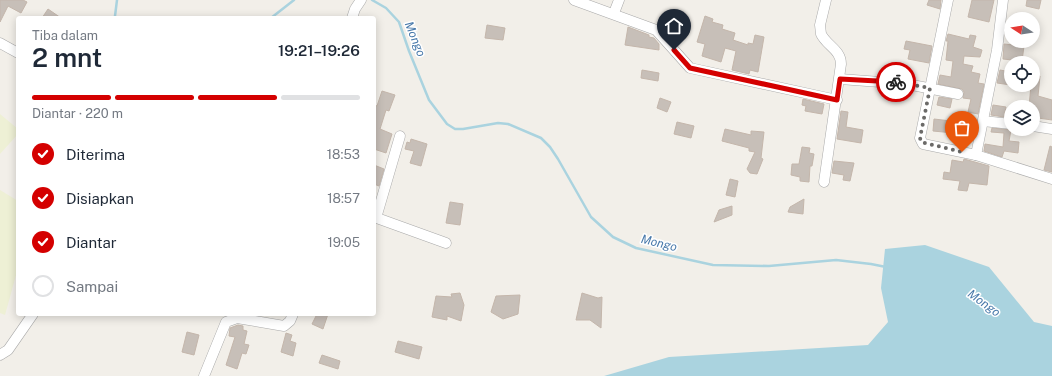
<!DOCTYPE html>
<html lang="id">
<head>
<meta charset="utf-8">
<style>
  :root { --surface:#fff; --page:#f2f2f3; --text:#1f2937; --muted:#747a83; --line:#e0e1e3; --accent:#d40000 }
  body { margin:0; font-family:"Public Sans",sans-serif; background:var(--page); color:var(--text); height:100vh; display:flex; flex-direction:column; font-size:15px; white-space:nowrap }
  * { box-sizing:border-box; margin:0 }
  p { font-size:13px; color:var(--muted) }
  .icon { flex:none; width:22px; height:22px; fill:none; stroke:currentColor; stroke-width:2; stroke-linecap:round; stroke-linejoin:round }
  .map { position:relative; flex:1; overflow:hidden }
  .side { position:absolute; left:16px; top:16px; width:360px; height:300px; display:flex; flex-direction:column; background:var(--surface); border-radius:4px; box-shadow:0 2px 10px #0003 }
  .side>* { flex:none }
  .needle { width:26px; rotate:282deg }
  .tools { position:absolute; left:1004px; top:12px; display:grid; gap:8px }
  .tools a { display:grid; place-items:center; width:36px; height:36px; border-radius:50%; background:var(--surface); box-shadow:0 2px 10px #0003; font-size:20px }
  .pin { position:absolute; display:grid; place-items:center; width:34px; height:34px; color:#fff; margin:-41px -17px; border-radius:50% 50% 50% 0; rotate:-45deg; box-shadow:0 0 4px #0007 }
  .pin .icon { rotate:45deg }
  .courier { position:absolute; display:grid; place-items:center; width:40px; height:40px; margin:-20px; border:3px solid #d40000; border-radius:50%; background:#fff; color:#222; box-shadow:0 1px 5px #0007 }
  .head em { font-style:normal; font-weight:600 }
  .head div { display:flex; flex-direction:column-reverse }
  .head { display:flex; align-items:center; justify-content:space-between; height:68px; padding:0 16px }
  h1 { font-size:26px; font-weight:600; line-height:30px }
  .bar { display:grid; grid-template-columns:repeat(4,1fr); gap:6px 4px; align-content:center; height:48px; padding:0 16px }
  .bar i { height:5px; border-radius:3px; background:var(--line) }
  .bar .current { background:var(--accent) }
  .bar p { grid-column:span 4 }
  ol { padding:0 16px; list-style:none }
  li { display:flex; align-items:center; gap:12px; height:44px }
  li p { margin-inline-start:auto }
  li .icon { padding:4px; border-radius:50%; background:var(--accent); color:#fff; stroke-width:4 }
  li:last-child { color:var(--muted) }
  li i { width:22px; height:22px; border:2px solid var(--line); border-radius:50% }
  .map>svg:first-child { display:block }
</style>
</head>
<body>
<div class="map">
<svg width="1052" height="376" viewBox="0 0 1052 376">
  <rect width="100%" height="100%" fill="#f2efe9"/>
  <g fill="#eef0d5">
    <path d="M0,114L18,129V134L0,154Z"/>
    <path d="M0,190L18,201V268L5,315L0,313Z"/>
  </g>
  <path fill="#aad3df" d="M925,245L989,267L1034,322L1052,326V376H604L669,357L868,345L888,322L881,288L885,249Z"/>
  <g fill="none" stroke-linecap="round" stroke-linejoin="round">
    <g stroke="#aad3df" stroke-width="2.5">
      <path d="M372,0L386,8L399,22L409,51L429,100L447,124L455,129H463L498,123L508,124L541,138L550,147L558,159L591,217L613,237L636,248L713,265L769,266L836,260L871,264L886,267"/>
      <path d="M116,18L115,16L117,0"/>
      <path d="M271,18L294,0"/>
    </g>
  </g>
  <g fill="#c7bfb8" stroke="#c4b6ab">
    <path d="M0,0H23L27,2L21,13L8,6L0,22Z"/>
    <path d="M929,0H941L940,9L927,5Z"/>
    <path d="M972,0H994L989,22L968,17Z"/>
    <path d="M1027,0H1041L1039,9L1026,6Z"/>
    <path d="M48,9L61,18H42Z"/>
    <path d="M705,16L713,19L712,22L723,25L722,29L735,33L733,40L748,45V43L753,44L755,35L764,37L758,72L750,70L749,74L732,70L736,51L725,48L721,62L702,56L705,44L697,42Z"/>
    <path d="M487,25L505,28L503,40L485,38Z"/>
    <path d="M628,27L649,35V37L654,38L659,44V50L625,45Z"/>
    <path d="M948,34L969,39L970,35L976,36L973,47L982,50L980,57L964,56L963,64L973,66L971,72L980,74L978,83L984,84L978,114L968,112L971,99L963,98L964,92L962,89L938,84L940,75L951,77L953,61L946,60L948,41H946Z"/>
    <path d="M906,41L932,46L929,63L908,59L910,50L904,49Z"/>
    <path d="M1004,44L1024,46L1022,61L1003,59Z"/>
    <path d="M642,70L659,73L658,81L641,78Z"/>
    <path d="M1000,70L1011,72V85L997,83Z"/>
    <path d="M1033,75L1040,76L1038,96L1052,100V120L1038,118V120H1033V107H1029L1031,85H1033Z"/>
    <path d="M382,91L395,95L389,111L386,110L380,129L392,134L386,153L374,149V105L377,106Z"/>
    <path d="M939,97L952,99L950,108L937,105Z"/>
    <path d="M660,98L671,102L667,112L657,108Z"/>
    <path d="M803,99L824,104L822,114L805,111L806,106L802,105Z"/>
    <path d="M993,105L1006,107L1004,117L991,115Z"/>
    <path d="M841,111L848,112L846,127L863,130L861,143L837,139Z"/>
    <path d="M952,115L967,117L964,134L933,131L934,119L951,121Z"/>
    <path d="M677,122L694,126L691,138L674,134Z"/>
    <path d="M992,128L1011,130L1009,141L1019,142L1018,153L1004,151L1002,157L984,151L985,144L1003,147L1004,133L991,132Z"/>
    <path d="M725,129L751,135V131L764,132L761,158L763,159L757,174L750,173L747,169L755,152L749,151V148L722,141Z"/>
    <path d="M411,139L427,144L421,166L410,163L414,151L405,149L407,142L410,143Z"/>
    <path d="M1050,146L1052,147V172L1044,170Z"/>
    <path d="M802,147L810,148L809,153L814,154L812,166H810L809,182L800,181V177L791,175L792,164H799Z"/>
    <path d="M964,159L989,166L987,185L969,183L967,191L958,190L960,181L943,179L944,172L950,173L952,160L963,162Z"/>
    <path d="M834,161L854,163L850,181L843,180L844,175L832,173Z"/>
    <path d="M374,165L384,169L379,186L374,184Z"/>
    <path d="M730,179L738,181L735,197L726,195Z"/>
    <path d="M804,199L803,214L788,212L790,207Z"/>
    <path d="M450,202L463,204L460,225L446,223Z"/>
    <path d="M732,206V215L714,222L719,210Z"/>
    <path d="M460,293L464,305L461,321L447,316V320L432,317L436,296L452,297L451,294Z"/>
    <path d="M582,293L598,298L602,297L601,328L590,320H576Z"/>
    <path d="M520,295L518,314L503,319L491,312L496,296Z"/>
    <path d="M317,314H328L323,329L312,324Z"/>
    <path d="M238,325L243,326V330L247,331L244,344L249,345L246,354L242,353L237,369L226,365L235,337L229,336L230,328Z"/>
    <path d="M187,332L199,335L194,355L182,352Z"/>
    <path d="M286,333L292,335L290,341L296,343L293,356L281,352Z"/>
    <path d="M398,341L422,347L419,359L395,352Z"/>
    <path d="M322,355L340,361L338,369L319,363Z"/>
  </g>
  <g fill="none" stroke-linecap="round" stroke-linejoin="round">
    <g stroke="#a9a9a9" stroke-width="11">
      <g id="minor">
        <path d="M574,0L656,30L690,68L837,100"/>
        <path d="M948,0L920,138L923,144L976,155L1052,179"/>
        <path d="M614,13L619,0"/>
        <path d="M352,18L355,9L361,0"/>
        <path d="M0,43L18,53"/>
        <path d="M840,79L907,84L958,94"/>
        <path d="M983,121L1011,124"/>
        <path d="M1033,126L1052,129"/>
        <path d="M976,155L997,50L1003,0"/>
        <path d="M824,182L841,64C841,50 827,46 821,34L820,25L826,0"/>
        <path d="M374,217L446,243"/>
        <path d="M376,218L400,136"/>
        <path d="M0,355L8,350L33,314"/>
        <path d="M204,376L226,322L237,318L284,326L290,321L293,314"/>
      </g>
    </g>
    <use href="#minor" stroke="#fff" stroke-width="10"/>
  </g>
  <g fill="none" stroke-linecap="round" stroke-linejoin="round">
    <path stroke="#6b6a68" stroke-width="4" stroke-dasharray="0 7.2" d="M896,82L930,88L920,138L921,142L962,152"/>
    <path stroke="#d40000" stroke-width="5" d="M674,50L690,68L837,100L840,79L896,82"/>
  </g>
  <g text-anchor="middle" stroke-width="3" stroke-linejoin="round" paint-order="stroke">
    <g font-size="12" font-style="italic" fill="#4a7aab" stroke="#fff">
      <text transform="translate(415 39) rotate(68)" y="4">Mongo</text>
      <text transform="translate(659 243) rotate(14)" y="4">Mongo</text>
      <text transform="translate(984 303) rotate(36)" y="4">Mongo</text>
    </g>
  </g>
</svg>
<div class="tools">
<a><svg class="needle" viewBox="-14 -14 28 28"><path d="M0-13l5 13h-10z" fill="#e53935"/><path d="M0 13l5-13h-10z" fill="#747a83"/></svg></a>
<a><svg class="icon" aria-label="locate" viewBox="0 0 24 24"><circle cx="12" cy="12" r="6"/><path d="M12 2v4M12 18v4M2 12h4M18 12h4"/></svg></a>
<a><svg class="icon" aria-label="layers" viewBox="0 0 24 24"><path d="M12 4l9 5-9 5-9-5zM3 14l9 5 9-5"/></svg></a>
</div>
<div class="pin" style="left:962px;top:152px;background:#ea580c"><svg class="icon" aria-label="bag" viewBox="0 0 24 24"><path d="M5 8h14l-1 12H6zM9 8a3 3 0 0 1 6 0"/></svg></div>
<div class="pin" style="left:674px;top:50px;background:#1f2937"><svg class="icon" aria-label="home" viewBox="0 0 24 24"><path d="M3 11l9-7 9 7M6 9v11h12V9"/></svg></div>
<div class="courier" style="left:896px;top:82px"><svg class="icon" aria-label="bike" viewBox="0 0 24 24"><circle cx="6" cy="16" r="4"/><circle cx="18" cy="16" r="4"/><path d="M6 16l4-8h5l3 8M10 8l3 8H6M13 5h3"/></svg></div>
<section class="side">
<div class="head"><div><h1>2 mnt</h1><p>Tiba dalam</p></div><em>19:21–19:26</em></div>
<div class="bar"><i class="current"></i><i class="current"></i><i class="current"></i><i></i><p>Diantar · 220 m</p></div>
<ol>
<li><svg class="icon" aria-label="check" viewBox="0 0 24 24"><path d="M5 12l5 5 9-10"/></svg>Diterima<p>18:53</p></li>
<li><svg class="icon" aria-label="check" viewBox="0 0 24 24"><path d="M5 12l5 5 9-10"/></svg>Disiapkan<p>18:57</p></li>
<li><svg class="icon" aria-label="check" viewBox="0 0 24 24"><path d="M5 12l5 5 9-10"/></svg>Diantar<p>19:05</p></li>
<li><i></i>Sampai</li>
</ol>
</section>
</div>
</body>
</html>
